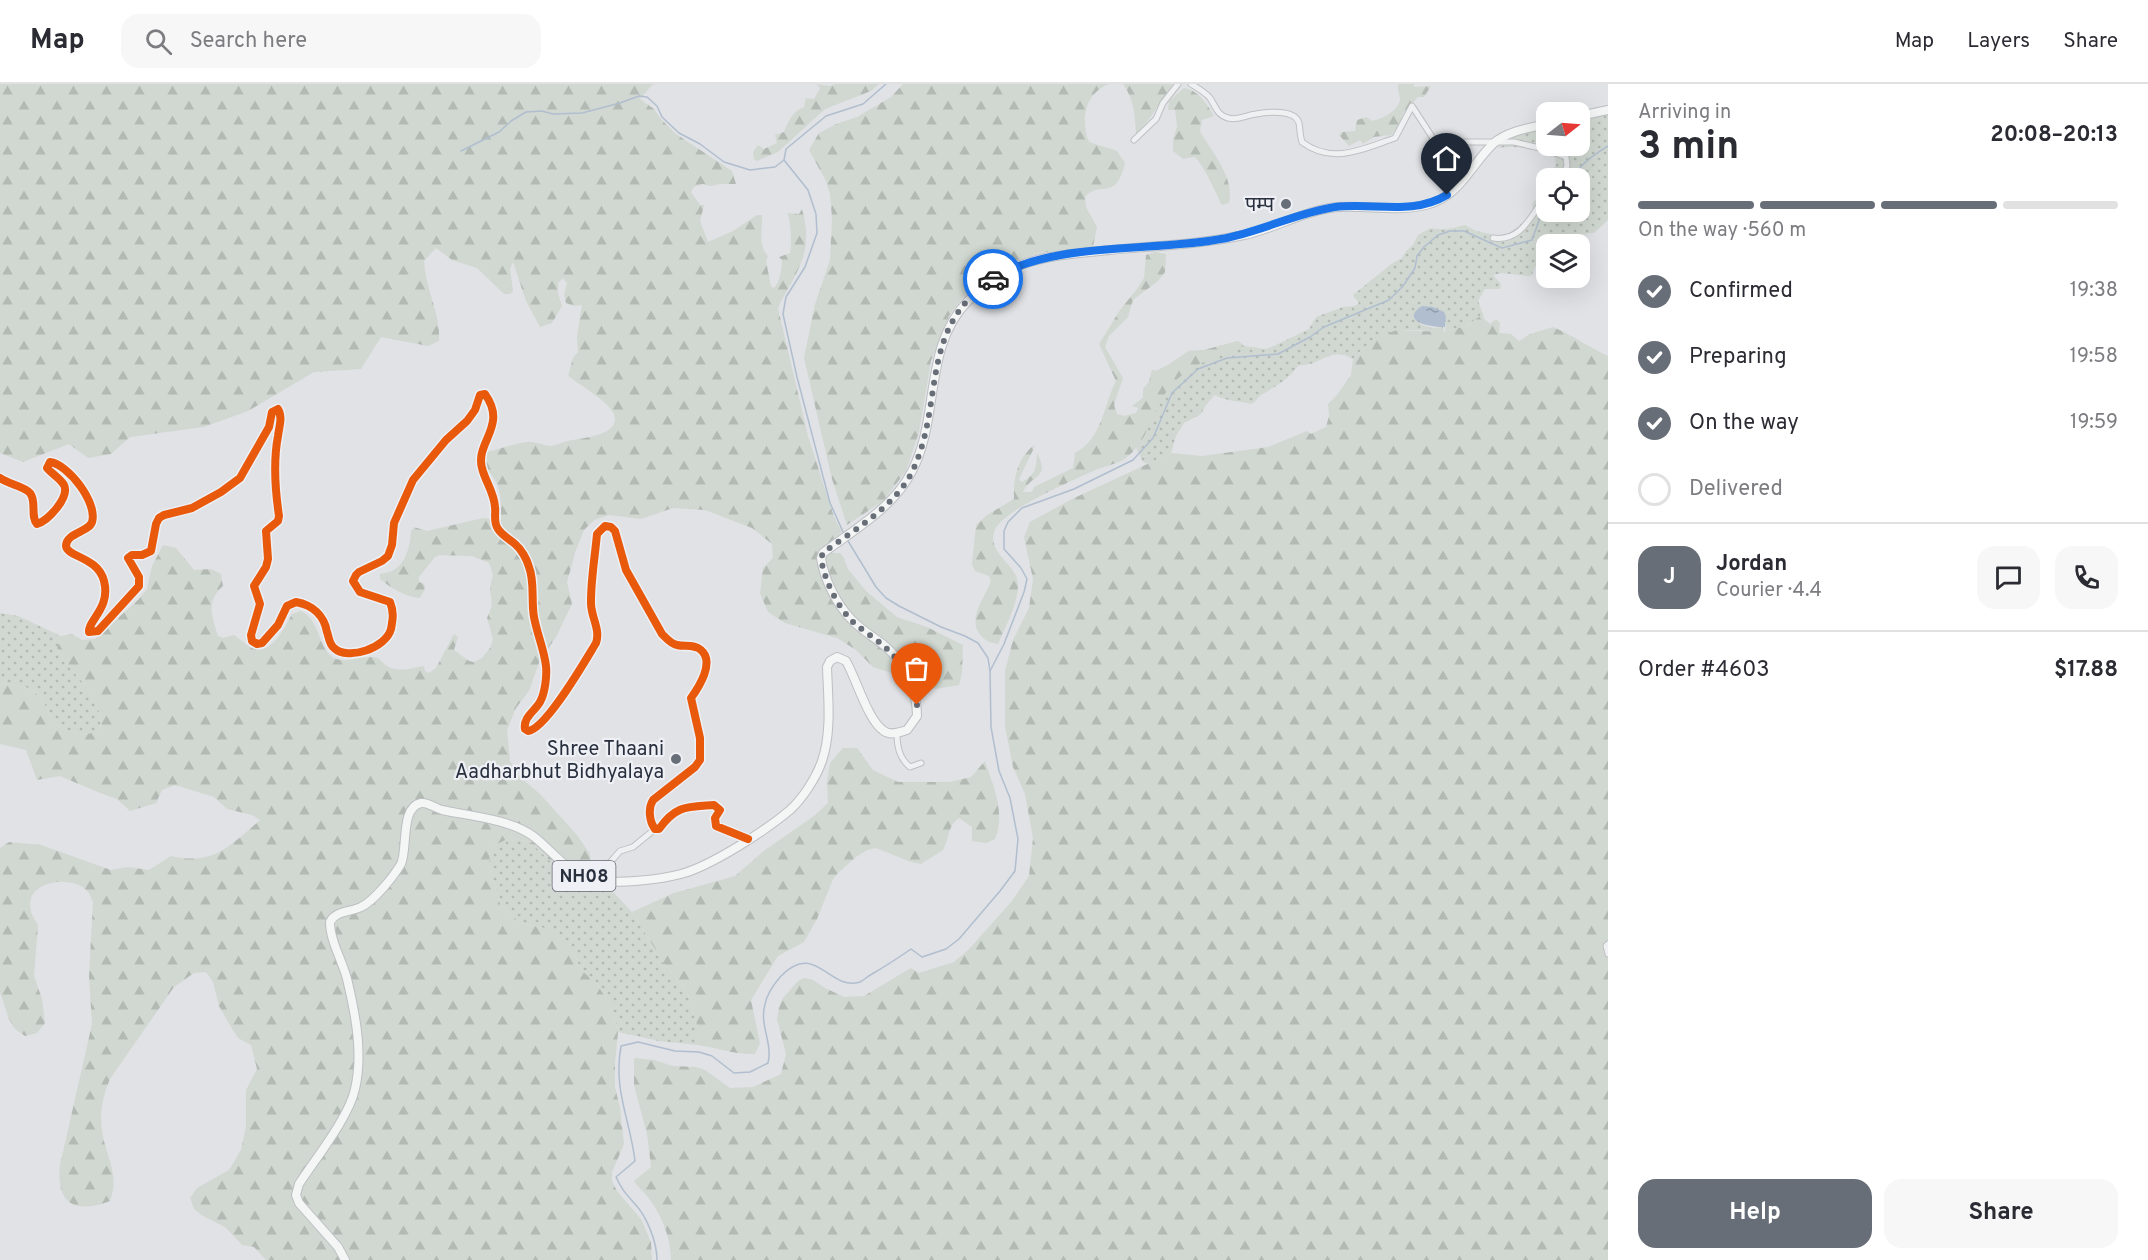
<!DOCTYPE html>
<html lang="en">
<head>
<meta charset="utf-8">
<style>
  :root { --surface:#fff; --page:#f7f7f7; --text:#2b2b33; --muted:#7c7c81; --line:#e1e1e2; --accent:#686e78 }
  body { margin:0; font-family:Overpass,"Noto Sans Devanagari",sans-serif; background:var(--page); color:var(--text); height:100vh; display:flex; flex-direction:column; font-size:22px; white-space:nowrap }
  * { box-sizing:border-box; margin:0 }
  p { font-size:20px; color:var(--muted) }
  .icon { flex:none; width:33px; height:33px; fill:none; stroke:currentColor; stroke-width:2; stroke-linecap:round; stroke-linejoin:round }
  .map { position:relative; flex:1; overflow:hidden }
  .side { display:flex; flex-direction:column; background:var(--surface); width:540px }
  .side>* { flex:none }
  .needle { width:39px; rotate:73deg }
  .tools { position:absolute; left:1536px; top:18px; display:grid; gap:12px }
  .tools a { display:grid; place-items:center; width:54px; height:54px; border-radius:12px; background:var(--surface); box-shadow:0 6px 24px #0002; font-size:30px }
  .pin { position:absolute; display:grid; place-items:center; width:51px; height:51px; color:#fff; margin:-62px -26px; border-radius:50% 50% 50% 0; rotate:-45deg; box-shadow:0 0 6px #0007 }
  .pin .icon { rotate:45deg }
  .courier { position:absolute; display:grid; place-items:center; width:60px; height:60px; margin:-30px; border:4px solid #1a73e8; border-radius:50%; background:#fff; color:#222; box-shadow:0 2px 8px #0007 }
  .head em { font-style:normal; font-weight:700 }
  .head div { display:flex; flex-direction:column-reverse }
  .head { display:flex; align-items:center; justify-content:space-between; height:102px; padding:0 30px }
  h1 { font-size:39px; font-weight:700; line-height:45px }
  .bar { display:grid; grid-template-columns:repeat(4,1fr); gap:9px 6px; align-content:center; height:72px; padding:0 30px }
  .bar i { height:8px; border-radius:4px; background:var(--line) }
  .bar .on { background:var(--accent) }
  .bar p { grid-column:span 4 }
  .line { display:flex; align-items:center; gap:15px; padding:0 30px; border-top:2px solid var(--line) }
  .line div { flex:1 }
  .round { display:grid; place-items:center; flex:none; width:63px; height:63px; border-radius:18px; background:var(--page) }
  ol { padding:0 30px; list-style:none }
  li { display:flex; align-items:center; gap:18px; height:66px }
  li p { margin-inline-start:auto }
  li .icon { padding:6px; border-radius:50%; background:var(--accent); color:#fff; stroke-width:4 }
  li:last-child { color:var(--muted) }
  li i { width:33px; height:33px; border:3px solid var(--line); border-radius:50% }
  .cta { display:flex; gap:12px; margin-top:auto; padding:12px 30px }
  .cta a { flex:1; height:69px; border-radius:18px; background:var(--accent); color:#fff; font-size:24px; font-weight:700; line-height:69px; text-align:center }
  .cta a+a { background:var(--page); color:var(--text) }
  header { display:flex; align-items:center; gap:36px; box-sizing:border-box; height:84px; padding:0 30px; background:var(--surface); border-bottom:2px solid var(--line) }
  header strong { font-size:28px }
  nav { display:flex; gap:33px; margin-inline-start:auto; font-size:21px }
  .search { width:420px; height:54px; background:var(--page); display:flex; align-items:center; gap:15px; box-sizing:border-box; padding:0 21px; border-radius:18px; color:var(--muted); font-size:22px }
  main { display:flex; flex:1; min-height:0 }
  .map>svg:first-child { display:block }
</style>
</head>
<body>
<header>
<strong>Map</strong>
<div class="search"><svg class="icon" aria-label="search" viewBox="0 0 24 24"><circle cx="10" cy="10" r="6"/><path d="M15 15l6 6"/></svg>Search here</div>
<nav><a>Map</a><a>Layers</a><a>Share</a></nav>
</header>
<main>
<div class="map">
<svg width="1608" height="1176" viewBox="0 0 1608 1176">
  <defs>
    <pattern id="grass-dots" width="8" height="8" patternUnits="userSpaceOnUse" patternTransform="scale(1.5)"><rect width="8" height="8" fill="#d1d8d1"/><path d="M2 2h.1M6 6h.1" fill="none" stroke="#b3bab4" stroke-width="1.8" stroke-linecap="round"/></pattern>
    <pattern id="forest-firs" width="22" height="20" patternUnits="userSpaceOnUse" patternTransform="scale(1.5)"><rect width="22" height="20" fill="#d1d8d1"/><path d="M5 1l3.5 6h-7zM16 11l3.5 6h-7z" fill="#b3bab4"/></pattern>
    <pattern id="water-ripples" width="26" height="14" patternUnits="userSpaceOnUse" patternTransform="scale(1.5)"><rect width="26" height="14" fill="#b0becf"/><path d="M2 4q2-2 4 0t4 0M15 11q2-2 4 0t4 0" fill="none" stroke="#8f9ba9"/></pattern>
  </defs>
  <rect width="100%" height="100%" fill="#e0e2e5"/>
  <g fill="url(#grass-dots)">
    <path d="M1608,28V136L1594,149L1582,150L1566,160H1546V174L1536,181L1532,191L1529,192L1502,189L1493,191L1501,200L1500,205H1485L1478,217L1483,230L1466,242L1445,248L1446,238L1420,240L1432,244L1443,243L1444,248C1434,249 1425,246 1415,246C1388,245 1371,256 1353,275C1329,261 1321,283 1299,281C1285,298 1279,300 1261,311C1257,314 1256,318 1251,320C1238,316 1227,318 1215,311L1206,321L1201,330L1184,339L1176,352L1171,369L1148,380L1143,378L1131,353L1125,332L1136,329L1139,324L1132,322L1143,314V305L1149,298L1152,286L1156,287L1168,281L1189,267L1204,266L1238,257L1244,262L1266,265L1274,262L1309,245L1316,233L1343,223L1355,222L1359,219L1353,211L1390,181L1402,174L1406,167L1413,161L1418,151L1431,144C1443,147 1454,144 1465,141L1476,147L1504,153L1521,140L1533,127L1532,120L1546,104V128H1580V94H1551L1556,80L1555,73C1536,64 1517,61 1497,64L1518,49L1546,43V62H1580V35Z"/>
    <path d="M0,529L18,532L61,552L57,564C70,591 106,612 100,646C90,651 84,650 73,648C48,645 51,623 36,609C28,601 11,601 0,599Z"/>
    <path d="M510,754L530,758L567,793L595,799L614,809L632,828L667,884L687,907L697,941L698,961L659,957L618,948L612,923L596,899L580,885L575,871L544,844L520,839L500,820L489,782L490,767L497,760Z"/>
  </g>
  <g fill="url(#forest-firs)">
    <path d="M0,0H655L652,1L640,15L654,25L660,34L676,50L732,87L736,100H720L711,102L702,100L694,103L691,108L700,121H704L700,137L708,158L733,147L757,131H762C763,145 757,161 768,172L766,177L771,202L774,204C781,196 781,186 782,176L779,173L790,169C792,160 791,136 787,129L799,130L802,125C811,157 805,175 789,203C785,211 781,216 778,224L808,352L834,433L842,448L825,462L833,469H840L843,472L848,485L866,507L897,533L927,543L963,561L962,588L959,601L936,605L921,598L873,583L856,566L837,554L785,539L768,528L760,509L763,484L773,474L772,460L752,444L705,426L673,424L641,435L609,431L594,436L584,446L575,469L567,498L572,520L556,553L540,576L529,607L516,624L507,646L510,677L520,693L540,710L577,751L590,770L591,785L595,799L567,793L530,758L510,754L497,760L490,767L489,782L500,820L520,839L544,844L561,853L575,871L580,885L596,899L612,923L618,948L615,980V1003L620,1024L624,1060L612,1088V1097L617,1107L641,1135L651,1158L652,1176H266L254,1163L242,1161L225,1143L203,1132L194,1125L190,1114L197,1104L229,1086L241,1066L246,1043V1006L257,985L251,961L238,954L231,943L219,922L213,898L206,888L194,889L174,903L110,995C103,1011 99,1029 102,1047C106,1074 120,1089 110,1117C75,1130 56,1121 60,1081L92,940L89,892L93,818C91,814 90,809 86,806C68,788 9,800 38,841L34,892L42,915L45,939L37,949L25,952L15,945L9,935L0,908V764L9,758L41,761L111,786L128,783L149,786L171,772C213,782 230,762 260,736L252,731L227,725L214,713L175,701L162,706L156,719L130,727L117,715L100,709L60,692L37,696L26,666L0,660V599C11,601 28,601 36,609C51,623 48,645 73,648C84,650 90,651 100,646C106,612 70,591 57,564L61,552L72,550L82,556L95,555L139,515L147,505L152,482L163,461L176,464L194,486L211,485L221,490L223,502C205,518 212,532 218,552L223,554L234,551C240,555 245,560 250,563C270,575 285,543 292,530L301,527C319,537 317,555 328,569C339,583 358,572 372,573C380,573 381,578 387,582C399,589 412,584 424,582L425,587L429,589L436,584L454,550L458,553L454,566L469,577L474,578L482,574L490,564L493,555L487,534L492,522L490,504L493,490L489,479L472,472L439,471L435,473L419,493V498L424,500L425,504L420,514C406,513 391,504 380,495V490C400,488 407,474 410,457C411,451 410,448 414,443L427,447L483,434L501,436C501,415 502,399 485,384L487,368C500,365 514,360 527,358C535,357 542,362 550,362C556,362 562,358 568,357C579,354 622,352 614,330C609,318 579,300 568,292L573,274L578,268L577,253L582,221L574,222L566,219L564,210L567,199L563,194L558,199V209L562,222L552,239L540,243L526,217L513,178L510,185L513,207L510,210H504L477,184L452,176L436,164L424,177C425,204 441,230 439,257L428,262L381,253L361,285L314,288L248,327L204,343L130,353L111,370L88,374L69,360L23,378L0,369Z"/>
    <path d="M816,0L829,2L836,0H879L871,7L825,25L778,68L757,77L754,75L753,68L758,61L764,65L777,59L775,51L784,48C788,37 793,27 804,23L806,14L814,15L820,4Z"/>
    <path d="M903,0H1109C1085,9 1080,36 1089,58L1117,67L1125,79C1115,119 1102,95 1085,113L1086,123L1097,143L1093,163L1039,169L991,189L964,212L949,232L931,277L919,348L906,387L883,417L847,441L832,395L804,274L815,220L830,176L832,134L830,110L826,97L809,66L819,49L836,40L857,33L891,13Z"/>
    <path d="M1123,0H1173L1150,34L1136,50C1135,32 1134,15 1123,0Z"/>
    <path d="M1398,0H1414V3L1431,2L1424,13H1418L1403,30L1399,41L1391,51L1374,53L1363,60L1360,56L1349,62L1339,51L1342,48L1355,47L1357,36L1367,33L1372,37C1382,35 1399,27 1400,15C1400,10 1397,6 1398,0Z"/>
    <path d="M1184,4C1198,6 1207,20 1214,32L1202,36L1200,47C1212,69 1235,93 1229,119L1222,121C1216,110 1203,78 1194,73L1183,75L1173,67V56L1177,42L1175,26H1168L1169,17Z"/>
    <path d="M1155,168L1166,170L1165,188L1158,197L1133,216L1128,233L1109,252L1105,263L1123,294L1114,321L1117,330L1125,332L1136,329L1139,323L1132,322L1143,314V305L1149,298L1152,286L1156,287L1168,281L1189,267L1204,266L1238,257L1244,262C1218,272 1187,281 1169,304C1152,326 1148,360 1123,376C1114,381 1102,383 1093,387C1072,397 1000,427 994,448C988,471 1017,480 1018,500C1019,517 1005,544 998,560C991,559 986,557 981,552C966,535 985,514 991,497L989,492L975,487L972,480L976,441L987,431L1014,415C1013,394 1017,375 1034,361V364L1019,395L1022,398C1037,390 1036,383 1037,369C1051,395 1031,390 1023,408H1032L1034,403L1073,384L1075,369C1103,354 1103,322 1116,297L1099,260L1120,226L1137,205L1144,194L1146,171Z"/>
    <path d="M1483,230L1484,235L1490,240L1496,235L1500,239L1499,249L1511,250L1519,257L1530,250L1553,243C1572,251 1589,263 1608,272V857L1606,859L1604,869L1608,874V1176H671C671,1154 661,1129 647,1112C643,1107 638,1103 634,1097L651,1083L647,1050L634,1001V974L654,976L673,982L696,983L705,986L730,1004L753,1003L781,990L786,970L777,935L779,924L782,915L798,897L804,894L813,896L825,904L844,913L864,912L911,884L919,889L954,878L969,865L1012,817L1029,792L1033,754L1025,710L1013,683L1005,642V587L1013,556L1029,524L1033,495L1024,453L1030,438L1072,415L1171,369L1202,372L1268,363L1307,347L1311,350L1326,343L1329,332L1328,320L1337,311L1351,291L1353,275L1366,262L1380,252L1397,246L1444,248L1466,242Z"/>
    <path d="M843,664H857L873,686L898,698H950L971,693L985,677C993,702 1006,729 995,755L986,759L972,757V743L959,734C948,741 949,755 943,766L921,780L911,778L876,764L867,766L856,773L839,788L833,795L817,835L804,858L778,872L751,916L760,959L755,970C736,971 717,964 698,961L697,941L687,907L667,884L632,828L674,809L735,792L765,766L814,732L828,719L827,698L830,679Z"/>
  </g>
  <path fill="url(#water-ripples)" d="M1422,222L1433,223L1444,228L1446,233L1445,243C1432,244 1398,237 1422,222Z"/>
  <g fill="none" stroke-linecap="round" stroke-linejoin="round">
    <g stroke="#b0becf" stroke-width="1.5">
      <path d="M461,67L499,48L511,37L526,28L542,27L553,30L582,29L620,19L639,12L647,13L657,22L662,33L679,49L700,60L724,78L750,86L775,83L784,76L786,65L826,32L863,20L886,0"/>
      <path d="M784,76L808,106L816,130L817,149L805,183L786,213L783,230L797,293L830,419L844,450"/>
      <path d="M1573,94C1581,79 1594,71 1608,62"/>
      <path d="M990,587L1004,560L1024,508L1027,495L1021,484L1004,465V447L1008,438L1022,424L1074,405L1133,376L1153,354L1172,309L1198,285L1227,274L1278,270L1310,253L1324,243L1389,216L1403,202L1415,184L1417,172L1424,163L1438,151L1450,147H1464L1502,164L1532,156L1541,131L1546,122"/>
      <path d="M657,1176C657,1158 647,1133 635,1120C626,1110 622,1106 616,1093L635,1077C630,1035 613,1006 621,962L638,958L675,967L699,968L712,972L734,989L750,988L768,979C773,959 759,941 765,920C767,910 774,900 781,892C816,856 829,908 860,898C864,896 868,892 872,890C886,882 898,874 911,865L922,873L946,865L959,855L1000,807L1015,787L1018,755L1010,714L999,687L991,643L990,587L988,574L978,559L965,552L941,543L899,522L886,514L876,503L848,457"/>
    </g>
    <g stroke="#bec0c3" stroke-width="7">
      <g id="minor">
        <path d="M1191,0C1198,4 1205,8 1210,14C1216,23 1217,31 1228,34C1239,37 1246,31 1256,30C1267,28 1295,25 1299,39C1300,45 1300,52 1302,58C1332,81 1363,65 1395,54L1412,22L1436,59L1444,61L1460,58H1514L1544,65L1566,73L1567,82L1561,94"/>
        <path d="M1134,56L1156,35L1163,19L1178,0"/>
        <path d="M1493,154C1522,158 1531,131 1546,112"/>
        <path d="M897,649C897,662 899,674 910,683L921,679"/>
        <path d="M595,796L620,767L633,763L655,745"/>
        <path d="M1608,860L1606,862L1608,870"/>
      </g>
    </g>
    <g stroke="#bec0c3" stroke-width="8">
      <path id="tertiary" d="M0,394C8,400 24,402 30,409C37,418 30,432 37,440C48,437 70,413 64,401C60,394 52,390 47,384L50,378C68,380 98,419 92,438C89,448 66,449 66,462C67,473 98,473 104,497C111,524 88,536 89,548L98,547L139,502V493L128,474L132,471H142L151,467L156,440L159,434L164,431L192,424L221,408L240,394L269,343L272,328L278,325C283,333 279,343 278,352C273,378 275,405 279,432L278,437L266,447L268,475L266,483L254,502L260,520L251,551L252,557L257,560L262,559L278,541L287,522L296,518C312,521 324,531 327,548C329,553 329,560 334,564C348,577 386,564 391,545C393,534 394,528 390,518L360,508L353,497L356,491L359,488L382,477L388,472L392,461L394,439L413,396L446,356L467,337L475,326L480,311L485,310C508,342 475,358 482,384C485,397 494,408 495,423C496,430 493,438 498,445C502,451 509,455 515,460C521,465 527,475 529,483C535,498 531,517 534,533C537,550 544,565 546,582C547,592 545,609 540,618C535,627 523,633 525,645L528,647C546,645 585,577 596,559C601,545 590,532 591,517C591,495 595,472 597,450L605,442L611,443L615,447L626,486L662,550C666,554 671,560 677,561C685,563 694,560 701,566C715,578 699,603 691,614L700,654V676L695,683L653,716C648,724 649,737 655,745H659C676,721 687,723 714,721L720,726L715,734L716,742L748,755"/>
    </g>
    <g stroke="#bcbfc3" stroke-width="10">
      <g id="primary">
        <path d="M1580,32L1608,26"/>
        <path d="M345,1176L338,1163L299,1119L296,1111L299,1100C316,1074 349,1033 355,1005C363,971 356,933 348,899C344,879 330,858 330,838C335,827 351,828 361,823C374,817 394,792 401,780C408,765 400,723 421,719C428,718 435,724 442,726C470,732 509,735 533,752C554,768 567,790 595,796C618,800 658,796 681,790C711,782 765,747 790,726C803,714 816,694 822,677C832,648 828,613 827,583L830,577L837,573L846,577C856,594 868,637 884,647C891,652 900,648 907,646L917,632C917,606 905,579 885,562C874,553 861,546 852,536C837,521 824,495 821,474L823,469C855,445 894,423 912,387C940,334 923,262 968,217C978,207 988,197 1001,190C1030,173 1067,170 1100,167C1148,162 1197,161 1244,151C1276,144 1305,126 1338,123C1367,121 1398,128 1426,121C1460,113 1471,80 1494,59C1508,47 1530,44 1546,40"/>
      </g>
    </g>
    <use href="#minor" stroke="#eff0f2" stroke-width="5"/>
    <use href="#tertiary" stroke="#eff0f2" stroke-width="7"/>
    <use href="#primary" stroke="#f4f5f5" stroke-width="8"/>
    <g stroke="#eef0f5" stroke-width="11">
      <path id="cycleway" d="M0,394C8,400 24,402 30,409C37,418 30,432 37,440C48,437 70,413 64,401C60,394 52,390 47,384L50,378C68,380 98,419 92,438C89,448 66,449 66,462C67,473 98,473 104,497C111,524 88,536 89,548L98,547L139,502V493L128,474L132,471H142L151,467L156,440L159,434L164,431L192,424L221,408L240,394L269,343L272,328L278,325C283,333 279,343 278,352C273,378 275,405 279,432L278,437L266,447L268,475L266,483L254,502L260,520L251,551L252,557L257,560L262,559L278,541L287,522L296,518C312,521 324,531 327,548C329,553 329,560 334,564C348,577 386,564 391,545C393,534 394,528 390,518L360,508L353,497L356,491L359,488L382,477L388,472L392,461L394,439L413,396L446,356L467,337L475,326L480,311L485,310C508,342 475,358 482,384C485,397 494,408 495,423C496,430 493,438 498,445C502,451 509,455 515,460C521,465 527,475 529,483C535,498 531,517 534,533C537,550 544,565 546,582C547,592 545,609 540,618C535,627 523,633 525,645L528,647C546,645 585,577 596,559C601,545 590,532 591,517C591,495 595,472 597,450L605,442L611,443L615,447L626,486L662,550C666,554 671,560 677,561C685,563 694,560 701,566C715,578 699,603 691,614L700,654V676L695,683L653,716C648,724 649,737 655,745H659C676,721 687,723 714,721L720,726L715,734L716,742L748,755"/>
    </g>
    <use href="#cycleway" stroke="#e8590c" stroke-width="8"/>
  </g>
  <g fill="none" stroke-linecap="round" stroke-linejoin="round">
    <path stroke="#686e78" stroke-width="6" stroke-dasharray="0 10.8" d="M917,621C913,601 903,579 887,565C876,554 862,547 851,536C836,520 824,495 821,474L823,469C855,445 896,422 913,386C945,317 918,244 993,195"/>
    <path stroke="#1a73e8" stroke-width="8" d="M993,195C1050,157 1154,168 1221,155C1260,148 1296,129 1335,123C1373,118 1412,132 1447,111"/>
  </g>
  <g fill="#686e78" stroke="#eef0f5" stroke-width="2">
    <circle cx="1286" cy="120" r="6"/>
    <circle cx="676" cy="675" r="6"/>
  </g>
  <g text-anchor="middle" stroke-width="4.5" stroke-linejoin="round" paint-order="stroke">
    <rect fill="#eef0f5" stroke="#636974" stroke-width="1.5" x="552.5" y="777" width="63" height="30" rx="4.5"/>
    <g font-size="18" font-weight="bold" fill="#282f3d">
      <text x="584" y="798">NH08</text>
    </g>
    <g font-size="20" fill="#282f3d" stroke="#eef0f5" text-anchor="end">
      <text x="1274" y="127">पम्प</text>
      <text x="664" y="671">Shree Thaani<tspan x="664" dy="23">Aadharbhut Bidhyalaya</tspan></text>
    </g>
  </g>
</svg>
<div class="tools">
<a><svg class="needle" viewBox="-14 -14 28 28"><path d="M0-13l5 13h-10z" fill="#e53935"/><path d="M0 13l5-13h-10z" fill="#7c7c81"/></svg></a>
<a><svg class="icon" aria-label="locate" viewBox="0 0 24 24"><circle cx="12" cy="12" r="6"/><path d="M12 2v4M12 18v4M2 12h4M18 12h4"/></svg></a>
<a><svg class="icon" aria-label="layers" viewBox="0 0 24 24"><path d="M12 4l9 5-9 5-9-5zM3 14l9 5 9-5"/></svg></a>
</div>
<div class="pin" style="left:917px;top:621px;background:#ea580c"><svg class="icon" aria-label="bag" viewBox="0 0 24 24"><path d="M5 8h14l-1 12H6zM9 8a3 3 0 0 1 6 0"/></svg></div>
<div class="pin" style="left:1447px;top:111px;background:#1f2937"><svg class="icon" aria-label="home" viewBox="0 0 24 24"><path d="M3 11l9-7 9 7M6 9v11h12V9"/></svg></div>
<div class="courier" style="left:993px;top:195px"><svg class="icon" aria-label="car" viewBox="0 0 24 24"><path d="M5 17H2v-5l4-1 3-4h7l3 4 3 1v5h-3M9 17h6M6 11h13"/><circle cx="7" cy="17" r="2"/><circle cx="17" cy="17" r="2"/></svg></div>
</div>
<section class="side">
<div class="head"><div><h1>3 min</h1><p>Arriving in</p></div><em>20:08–20:13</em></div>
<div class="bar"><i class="on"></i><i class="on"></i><i class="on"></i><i></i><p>On the way · 560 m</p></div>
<ol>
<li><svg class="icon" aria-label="check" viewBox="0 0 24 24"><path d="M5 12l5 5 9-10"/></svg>Confirmed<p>19:38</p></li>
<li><svg class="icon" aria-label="check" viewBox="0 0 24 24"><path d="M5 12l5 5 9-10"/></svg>Preparing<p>19:58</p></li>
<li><svg class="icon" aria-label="check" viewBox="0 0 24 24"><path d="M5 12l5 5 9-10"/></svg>On the way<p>19:59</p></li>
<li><i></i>Delivered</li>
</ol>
<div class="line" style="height:108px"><b class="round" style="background:var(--accent);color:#fff">J</b><div><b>Jordan</b><p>Courier · 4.4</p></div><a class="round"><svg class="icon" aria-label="chat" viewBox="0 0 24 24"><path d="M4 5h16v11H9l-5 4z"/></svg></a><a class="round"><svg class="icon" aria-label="phone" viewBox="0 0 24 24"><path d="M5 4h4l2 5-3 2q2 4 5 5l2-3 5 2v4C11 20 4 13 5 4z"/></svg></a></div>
<div class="line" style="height:78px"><div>Order #4603</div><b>$17.88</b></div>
<div class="cta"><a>Help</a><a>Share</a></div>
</section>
</main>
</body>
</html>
